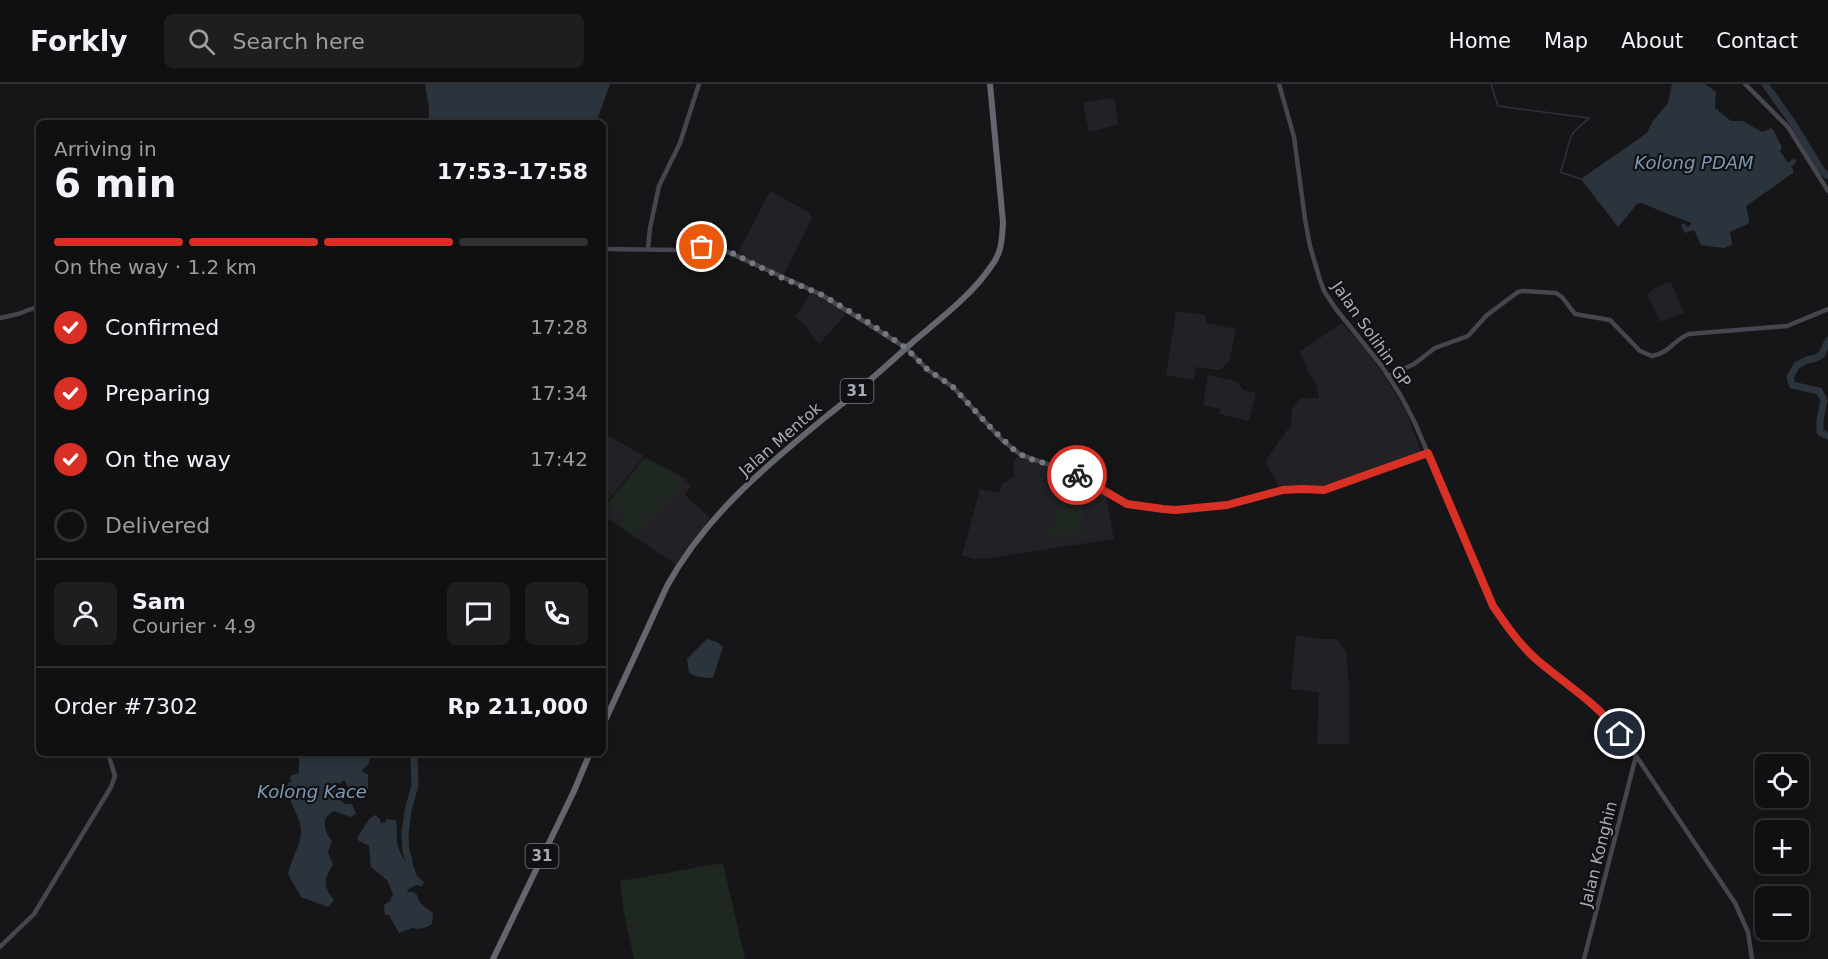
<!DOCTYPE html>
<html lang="en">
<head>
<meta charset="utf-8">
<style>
  :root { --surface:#101012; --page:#1e1e20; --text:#f1f3f6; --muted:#9c9d9f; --line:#303032; --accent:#d93025 }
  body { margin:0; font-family:"DejaVu Sans",sans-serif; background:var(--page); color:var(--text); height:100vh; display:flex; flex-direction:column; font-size:22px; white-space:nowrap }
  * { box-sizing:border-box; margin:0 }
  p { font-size:20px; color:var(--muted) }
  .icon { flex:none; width:33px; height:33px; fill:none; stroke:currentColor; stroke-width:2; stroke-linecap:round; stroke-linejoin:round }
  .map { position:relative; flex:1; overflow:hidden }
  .sheet { position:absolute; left:36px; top:36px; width:570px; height:636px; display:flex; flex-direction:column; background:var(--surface); border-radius:9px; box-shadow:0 3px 9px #0003,0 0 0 2px var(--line) }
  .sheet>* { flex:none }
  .buttons { position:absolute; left:1755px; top:670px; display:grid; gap:12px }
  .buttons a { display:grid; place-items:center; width:54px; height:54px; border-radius:9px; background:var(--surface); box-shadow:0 3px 9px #0003,0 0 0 2px var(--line); font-size:30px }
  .pin { position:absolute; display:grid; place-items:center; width:51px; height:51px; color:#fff; margin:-26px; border:3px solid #fff; border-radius:50%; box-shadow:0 2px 6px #0007 }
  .courier { position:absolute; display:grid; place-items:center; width:60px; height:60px; margin:-30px; border:4px solid #d93025; border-radius:50%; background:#fff; color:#222; box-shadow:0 2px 8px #0007 }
  .headline em { font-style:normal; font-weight:700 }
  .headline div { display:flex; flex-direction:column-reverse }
  .headline { display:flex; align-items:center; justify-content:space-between; height:102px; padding:0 18px }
  h1 { font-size:39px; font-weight:700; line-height:45px }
  .bar { display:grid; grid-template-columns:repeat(4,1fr); gap:9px 6px; align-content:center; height:72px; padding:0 18px }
  .bar i { height:8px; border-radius:4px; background:var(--line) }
  .bar .selected { background:var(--accent) }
  .bar p { grid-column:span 4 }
  .line { display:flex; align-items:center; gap:15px; padding:0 18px; border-top:2px solid var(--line) }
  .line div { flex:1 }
  .round { display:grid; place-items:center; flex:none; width:63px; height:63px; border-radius:9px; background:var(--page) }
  ol { padding:0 18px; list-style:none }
  li { display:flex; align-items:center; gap:18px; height:66px }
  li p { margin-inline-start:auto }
  li .icon { padding:6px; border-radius:50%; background:var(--accent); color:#fff; stroke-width:4 }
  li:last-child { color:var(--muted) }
  li i { width:33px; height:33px; border:3px solid var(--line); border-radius:50% }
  header { display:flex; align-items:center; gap:36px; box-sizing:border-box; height:84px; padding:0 30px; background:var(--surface); border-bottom:2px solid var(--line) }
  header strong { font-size:28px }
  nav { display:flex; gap:33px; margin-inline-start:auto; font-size:21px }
  .search { width:420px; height:54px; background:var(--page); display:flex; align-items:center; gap:15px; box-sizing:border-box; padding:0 21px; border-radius:9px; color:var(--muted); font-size:22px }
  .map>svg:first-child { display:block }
</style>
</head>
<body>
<header>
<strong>Forkly</strong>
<div class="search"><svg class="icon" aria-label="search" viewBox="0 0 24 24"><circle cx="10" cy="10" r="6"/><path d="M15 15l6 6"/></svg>Search here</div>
<nav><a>Home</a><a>Map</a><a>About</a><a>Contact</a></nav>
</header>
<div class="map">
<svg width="1828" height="875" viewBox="0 0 1828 875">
  <rect width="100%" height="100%" fill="#161618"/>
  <g fill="#222226">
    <path d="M1107,14L1115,16L1118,41L1089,48L1083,19Z"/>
    <path d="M770,107L809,128L812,134L783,192L738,169Z"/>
    <path d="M1671,198L1684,229L1660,238L1647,210L1658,202Z"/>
    <path d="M811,209L833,219L847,229L819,260L806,242L795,233Z"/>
    <path d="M1176,227L1205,231L1206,239L1236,245L1229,277L1220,286L1196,283L1193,296L1166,291Z"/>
    <path d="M1342,239L1373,274L1406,327L1422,369L1388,382L1325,402L1279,403L1265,377L1288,345H1291L1292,324L1301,314H1319L1316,299L1306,285L1308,283L1299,268Z"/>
    <path d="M1208,291L1231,296L1239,300L1243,306L1256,309L1249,337L1219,330L1220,325L1203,321Z"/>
    <path d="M605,350L644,372L603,423V351Z"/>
    <path d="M1017,372L1030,377L1066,387L1106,411L1114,455L989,474L974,475L962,471L980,405L999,409L1002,400L1015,392L1013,380Z"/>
    <path d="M645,373L687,395L686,397L691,401L686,409V412L710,434L675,480L604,432V427L606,421Z"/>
    <path d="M1296,551L1319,555H1337L1346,567L1349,603V660H1317L1319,608L1291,605Z"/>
  </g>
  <g fill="#1e2720">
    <path d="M645,374L680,394L679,398L683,401L633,451L619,441L625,433L607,421Z"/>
    <path d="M1065,416L1083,420L1084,435L1079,448L1044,455L1057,434L1060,420Z"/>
    <path d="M723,779L745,875H634L624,829L620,797Z"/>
  </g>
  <g fill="#2b343d">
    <path d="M425,0H610L596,39H429V24Z"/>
    <path d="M1672,0H1705L1716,8L1715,24L1731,37H1742L1762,48L1772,44L1782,63L1780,67L1788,79L1793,75L1796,76L1795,80L1791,82L1793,86V89L1746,122L1749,137L1748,140L1730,148L1732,161L1724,164L1701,161L1694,146L1685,149L1681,141L1684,139L1687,143L1690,142L1691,139L1641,119L1637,120L1618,143L1581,95L1647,49L1653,37L1668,19Z"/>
    <path d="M707,555L717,558L723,563L713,594L698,593L689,589L687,575Z"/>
    <path d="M303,669H372L368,681L362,686L364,689L368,690V708L349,705L344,696L337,702L334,710L345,720H352L356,730L350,733L334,727C320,733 324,748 332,757L328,768L333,781C323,796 323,802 334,816L328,823L301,813L288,790C291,776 302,758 301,745C299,729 286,716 288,699L291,698L290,692L299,689V673Z"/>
    <path d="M375,731L380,735L381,739L386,738V735L396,736C398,755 394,759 405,777L407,775L404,770L408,767L417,792L424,798L422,802L416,801L407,806L408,808H413L417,811C418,819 427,825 433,829L432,840C426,844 419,846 412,844L399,849L389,831H385L384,821L390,817L393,810L387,796L371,783L369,762L359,757L357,754L370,734Z"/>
  </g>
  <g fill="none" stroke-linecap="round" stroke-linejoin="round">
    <path stroke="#2b343d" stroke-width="1.5" d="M1491,0L1498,22L1589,34C1584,40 1575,44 1572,51C1566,63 1566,77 1560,88L1581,95"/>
    <g stroke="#2b343d" stroke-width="7">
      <path d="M1765,0L1792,38L1822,87L1828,92"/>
      <path d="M1828,257L1822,270L1816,274L1807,276L1797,281L1790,293L1792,301L1819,307L1824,316L1820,336V348L1828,352"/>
      <path d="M409,776L406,768L405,750L408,727L415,701L414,673L416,669"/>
    </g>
    <g stroke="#45464e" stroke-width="4.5">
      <path d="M1279,0L1294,53L1305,135L1310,162L1320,196L1324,207L1336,225L1381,281L1401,312L1415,339L1493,522L1510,548L1527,566L1587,614L1616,645L1628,660L1735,819L1748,848L1752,875"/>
      <path d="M1745,0L1788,43L1828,107"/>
      <path d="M603,165L680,166L717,163L822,211L906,264L928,286L953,303L1002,356L1021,371L1073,389L1127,420L1163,425H1195L1227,421L1283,406L1303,405L1324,406L1428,369"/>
      <path d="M648,165L650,144L659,102L680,59L699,0"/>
      <path d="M0,234L18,230L39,222"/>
      <path d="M1388,292L1414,280L1435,264L1468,252L1487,231L1518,208L1523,207L1556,209L1562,213L1575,230L1610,236L1640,267L1652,272C1670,269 1673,256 1689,250L1787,242L1828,225"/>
      <path d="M0,863L34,830L111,703L115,692L108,669"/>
      <path d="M1584,875L1636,672"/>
    </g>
    <g stroke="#63656f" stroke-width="6">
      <path d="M603,641L667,502C705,432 767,381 828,331C858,308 886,282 914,257C941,234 972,211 992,181C1002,168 1002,154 1003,138L990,0"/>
      <path d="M493,875L574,707L590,669"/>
    </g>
  </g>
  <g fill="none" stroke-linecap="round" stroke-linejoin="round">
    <path stroke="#757881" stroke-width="6" stroke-dasharray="0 10.8" d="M702,163H717L726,166L780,193L822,211L871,240L906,264L928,286L953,303L991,344L1014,366L1027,374L1061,384L1077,391"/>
    <path stroke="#d93025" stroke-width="8" d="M1077,391L1127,420L1163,425L1176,426L1227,421L1283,406L1303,405L1324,406L1428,369L1493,522C1506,541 1519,560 1537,576C1565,600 1597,619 1620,650"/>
  </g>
  <g text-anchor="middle" stroke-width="4.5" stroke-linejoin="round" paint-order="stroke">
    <g fill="#111113" stroke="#7b7e87" stroke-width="1.5">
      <rect x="840.5" y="295" width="33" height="24" rx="4.5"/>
      <rect x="525.5" y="760" width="33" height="24" rx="4.5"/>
    </g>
    <g font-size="15" font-weight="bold" fill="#a8acb9">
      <text x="857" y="312">31</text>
      <text x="542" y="777">31</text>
    </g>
    <g font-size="16" fill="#a8acb9" stroke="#111113">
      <text transform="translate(1372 250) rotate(55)" y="6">Jalan Solihin GP</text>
      <text transform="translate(780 355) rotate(-41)" y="6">Jalan Mentok</text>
      <text transform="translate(1598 770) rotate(-76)" y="6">Jalan Konghin</text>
    </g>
    <g font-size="18" font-style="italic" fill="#7d97b6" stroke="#111113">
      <text x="1694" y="85">Kolong PDAM</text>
      <text x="312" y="714">Kolong Kace</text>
    </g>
  </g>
</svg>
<div class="buttons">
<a><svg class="icon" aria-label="locate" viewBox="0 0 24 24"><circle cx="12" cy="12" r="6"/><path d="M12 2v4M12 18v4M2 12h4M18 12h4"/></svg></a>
<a>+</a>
<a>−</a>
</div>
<div class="pin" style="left:702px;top:163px;background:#ea580c"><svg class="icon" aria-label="bag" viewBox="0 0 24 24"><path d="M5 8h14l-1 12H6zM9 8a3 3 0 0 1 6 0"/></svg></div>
<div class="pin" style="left:1620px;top:650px;background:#1f2937"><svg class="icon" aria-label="home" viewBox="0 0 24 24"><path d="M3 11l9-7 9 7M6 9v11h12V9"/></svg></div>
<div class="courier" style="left:1077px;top:391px"><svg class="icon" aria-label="bike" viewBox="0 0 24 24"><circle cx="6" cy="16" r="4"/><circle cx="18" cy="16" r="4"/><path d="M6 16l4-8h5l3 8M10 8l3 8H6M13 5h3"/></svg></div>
<section class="sheet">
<div class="headline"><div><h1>6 min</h1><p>Arriving in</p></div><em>17:53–17:58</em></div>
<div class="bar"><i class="selected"></i><i class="selected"></i><i class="selected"></i><i></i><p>On the way · 1.2 km</p></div>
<ol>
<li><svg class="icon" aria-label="check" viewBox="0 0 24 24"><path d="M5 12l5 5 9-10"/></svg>Confirmed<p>17:28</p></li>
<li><svg class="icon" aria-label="check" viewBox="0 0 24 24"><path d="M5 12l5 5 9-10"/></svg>Preparing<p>17:34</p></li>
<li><svg class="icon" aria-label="check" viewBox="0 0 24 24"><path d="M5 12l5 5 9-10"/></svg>On the way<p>17:42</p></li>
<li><i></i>Delivered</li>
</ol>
<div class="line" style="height:108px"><a class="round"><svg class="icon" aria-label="person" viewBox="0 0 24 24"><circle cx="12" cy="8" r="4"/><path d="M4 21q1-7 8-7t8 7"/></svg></a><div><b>Sam</b><p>Courier · 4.9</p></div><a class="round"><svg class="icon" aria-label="chat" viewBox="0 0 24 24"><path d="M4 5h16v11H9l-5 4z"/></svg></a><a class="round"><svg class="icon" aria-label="phone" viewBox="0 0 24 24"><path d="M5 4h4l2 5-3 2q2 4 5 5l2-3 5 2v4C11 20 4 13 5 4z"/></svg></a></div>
<div class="line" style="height:78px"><div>Order #7302</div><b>Rp 211,000</b></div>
</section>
</div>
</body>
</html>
